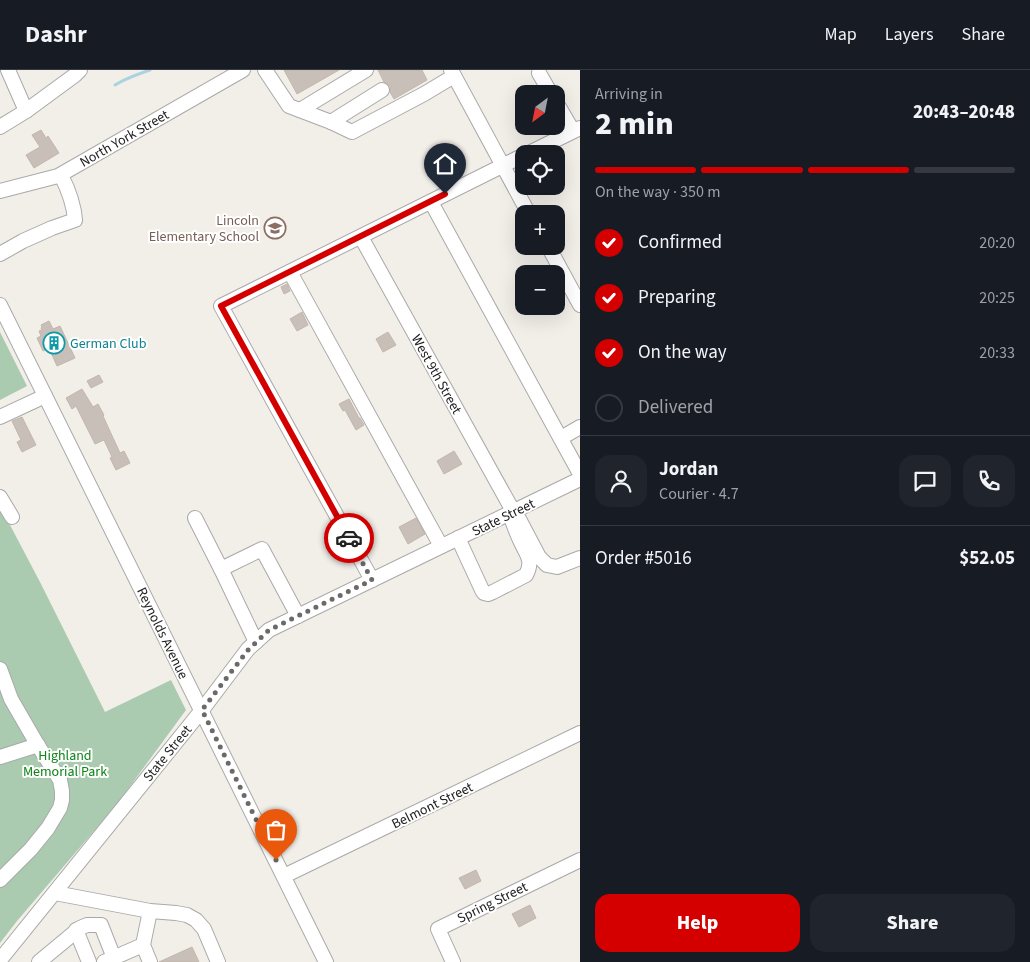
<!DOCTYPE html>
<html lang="en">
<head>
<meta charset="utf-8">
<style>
  :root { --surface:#171b24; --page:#20242c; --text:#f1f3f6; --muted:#9ea1a6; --line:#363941; --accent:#d40000 }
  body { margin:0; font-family:"Source Sans 3",sans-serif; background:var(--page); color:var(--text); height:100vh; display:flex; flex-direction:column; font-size:19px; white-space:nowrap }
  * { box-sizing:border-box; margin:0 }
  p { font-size:16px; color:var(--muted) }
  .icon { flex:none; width:28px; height:28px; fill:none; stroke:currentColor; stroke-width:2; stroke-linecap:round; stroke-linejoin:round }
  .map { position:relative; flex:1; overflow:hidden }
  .panel { display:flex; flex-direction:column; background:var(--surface); width:450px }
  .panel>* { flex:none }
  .needle { width:32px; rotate:212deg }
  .buttons { position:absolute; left:515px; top:15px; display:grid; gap:10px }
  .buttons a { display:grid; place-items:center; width:50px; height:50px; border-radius:10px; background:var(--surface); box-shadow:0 5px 20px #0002; font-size:25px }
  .pin { position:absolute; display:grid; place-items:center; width:42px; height:42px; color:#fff; margin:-51px -21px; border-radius:50% 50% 50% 0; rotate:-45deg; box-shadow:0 0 5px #0007 }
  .pin .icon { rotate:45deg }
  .courier { position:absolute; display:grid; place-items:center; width:50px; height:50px; margin:-25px; border:4px solid #d40000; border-radius:50%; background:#fff; color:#222; box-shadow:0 1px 6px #0007 }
  .overview em { font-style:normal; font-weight:800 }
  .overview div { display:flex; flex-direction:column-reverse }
  .overview { display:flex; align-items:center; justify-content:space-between; height:85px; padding:0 15px }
  h1 { font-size:32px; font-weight:800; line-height:38px }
  .bar { display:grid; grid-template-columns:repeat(4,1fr); gap:8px 5px; align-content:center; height:60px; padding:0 15px }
  .bar i { height:6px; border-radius:4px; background:var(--line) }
  .bar .current { background:var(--accent) }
  .bar p { grid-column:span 4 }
  .line { display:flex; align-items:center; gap:12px; padding:0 15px; border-top:1px solid var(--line) }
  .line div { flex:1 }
  .round { display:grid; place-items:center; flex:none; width:52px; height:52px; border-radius:15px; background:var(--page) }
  ol { padding:0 15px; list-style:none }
  li { display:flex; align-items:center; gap:15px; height:55px }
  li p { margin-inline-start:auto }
  li .icon { padding:5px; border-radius:50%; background:var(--accent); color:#fff; stroke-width:4 }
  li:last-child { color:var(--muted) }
  li i { width:28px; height:28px; border:2px solid var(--line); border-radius:50% }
  .primary-button { display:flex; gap:10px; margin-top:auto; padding:10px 15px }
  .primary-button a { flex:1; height:58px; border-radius:15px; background:var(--accent); color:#fff; font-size:20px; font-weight:800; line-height:58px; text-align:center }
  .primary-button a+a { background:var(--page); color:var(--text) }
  header { display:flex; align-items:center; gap:30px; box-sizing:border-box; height:70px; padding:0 25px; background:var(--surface); border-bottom:1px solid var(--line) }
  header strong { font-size:24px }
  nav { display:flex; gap:28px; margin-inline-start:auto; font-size:18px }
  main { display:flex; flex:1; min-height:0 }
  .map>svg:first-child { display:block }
</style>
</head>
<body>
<header>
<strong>Dashr</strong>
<nav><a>Map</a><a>Layers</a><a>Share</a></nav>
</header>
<main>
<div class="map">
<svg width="580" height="892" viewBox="0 0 580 892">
  <rect width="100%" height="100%" fill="#f2efe9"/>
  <g fill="#aacbaf">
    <path d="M0,262L27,316L0,330Z"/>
    <path d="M0,436L40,512L105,642L171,610L186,640L117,734L17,851L0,873Z"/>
  </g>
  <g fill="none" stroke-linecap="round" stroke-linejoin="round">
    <path stroke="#aad3df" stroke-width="3" d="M115,15C126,8 138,4 150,0"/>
  </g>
  <g fill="#c7bfb8" stroke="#c4b6ab">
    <path d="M284,0H339L297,24Z"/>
    <path d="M378,0H422L427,10L394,29L390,22V16L384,12Z"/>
    <path d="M41,60L46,68L48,66L59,83L34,98L26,85L40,77L32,65Z"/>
    <path d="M287,214L290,221L284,224L281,217Z"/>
    <path d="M302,242L308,255L297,261L290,249Z"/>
    <path d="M49,251L53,259L60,256L75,288L57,296L49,278L43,281L37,268L41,266L39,261L42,260L41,258L42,257L41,255Z"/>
    <path d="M388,262L396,275L383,282L376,269Z"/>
    <path d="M99,305L103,312L91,318L87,311Z"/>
    <path d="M82,319L93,337L98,334L104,345L103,346L120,383L124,381L130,393L116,400L110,388L112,387L104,370L95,374L76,336L72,339L66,328Z"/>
    <path d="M349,329L359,348H360L364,355L356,360L345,340L343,341L339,334Z"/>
    <path d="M22,347L36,375L22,382L17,372L21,370L12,351Z"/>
    <path d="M454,381L462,394L444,404L437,391Z"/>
    <path d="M416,448L425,464L408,474L399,457Z"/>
    <path d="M476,800L481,811L465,819L459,808Z"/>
    <path d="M530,835L536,848L519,857L512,844Z"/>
    <path d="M192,877L199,892H159Z"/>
  </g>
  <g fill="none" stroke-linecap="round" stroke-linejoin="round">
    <g stroke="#a9a9a9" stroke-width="16">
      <g id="minor">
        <path d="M8,0L26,41"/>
        <path d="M265,0L289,36L331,52L352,62L424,24L454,6"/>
        <path d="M451,0L529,144"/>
        <path d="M539,3L551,24"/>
        <path d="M556,32L573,61"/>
        <path d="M300,40L366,0"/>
        <path d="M331,52L382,20"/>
        <path d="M0,57L26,41L75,5L80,0"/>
        <path d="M527,84L580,58"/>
        <path d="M0,121L58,106L243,0"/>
        <path d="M431,132L580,404"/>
        <path d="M361,167L513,441"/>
        <path d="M548,176L580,235"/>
        <path d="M0,184L23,171L52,158L75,150C74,134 68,119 61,105"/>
        <path d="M290,202L441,476"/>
        <path d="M0,235L326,892"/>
        <path d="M0,347L45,326"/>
        <path d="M561,368L580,357"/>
        <path d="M0,427L12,447"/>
        <path d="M195,448L221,499"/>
        <path d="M519,449L539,487L547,495L557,497L580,488"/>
        <path d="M458,468L482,520L484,523L488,524L493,522L526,505C534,490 526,484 520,470C516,462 513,452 509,443"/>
        <path d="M372,510L221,236L524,85"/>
        <path d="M256,572L221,499L262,479L298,546"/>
        <path d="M0,599L11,629L37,674L60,710L62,721V730L60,738L48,758L31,779L0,810"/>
        <path d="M0,687L38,675"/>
        <path d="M284,806L580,663"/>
        <path d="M55,823L150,841L176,843L187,845L196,850L204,859L218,892"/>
        <path d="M150,841L143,875L150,892"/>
        <path d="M76,860L89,892"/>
        <path d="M0,890L202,640L248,579L269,560L580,409"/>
        <path d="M39,892L80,858L87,855H101L114,888"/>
        <path d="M104,892L143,875"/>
        <path d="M453,892L438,859L580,790"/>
      </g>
    </g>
    <use href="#minor" stroke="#fff" stroke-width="14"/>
  </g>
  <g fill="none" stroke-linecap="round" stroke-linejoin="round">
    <path stroke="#6b6a68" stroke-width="5" stroke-dasharray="0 9" d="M276,790L202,640L248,580L269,560L372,510L349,468"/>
    <path stroke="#d40000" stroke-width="6" d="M349,468L221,236L445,124"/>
  </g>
  <defs>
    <g id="school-ring" transform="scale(1.125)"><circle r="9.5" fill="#fff" stroke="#8d6e63" stroke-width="1.5"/><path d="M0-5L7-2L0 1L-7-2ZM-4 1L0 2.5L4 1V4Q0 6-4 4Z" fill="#8d6e63"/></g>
    <g id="building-ring" transform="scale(1.125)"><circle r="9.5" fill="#fff" stroke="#0f9aa8" stroke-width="1.5"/><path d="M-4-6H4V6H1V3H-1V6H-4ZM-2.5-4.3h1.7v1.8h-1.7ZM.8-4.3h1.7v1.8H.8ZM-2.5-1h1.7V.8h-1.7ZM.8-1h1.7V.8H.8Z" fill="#0f9aa8"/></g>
  </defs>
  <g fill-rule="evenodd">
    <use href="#school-ring" x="275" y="158"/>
    <use href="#building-ring" x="54" y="273"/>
  </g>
  <g text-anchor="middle" stroke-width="4" stroke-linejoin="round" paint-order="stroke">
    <g font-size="14" fill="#222" stroke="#fff">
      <text transform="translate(124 68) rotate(-30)" y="5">North York Street</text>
      <text transform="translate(437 304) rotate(61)" y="5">West 9th Street</text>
      <text transform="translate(503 447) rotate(-26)" y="5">State Street</text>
      <text transform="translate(163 563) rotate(64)" y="5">Reynolds Avenue</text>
      <text transform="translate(167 683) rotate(-51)" y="5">State Street</text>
      <text transform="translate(432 735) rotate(-26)" y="5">Belmont Street</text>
      <text transform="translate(492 832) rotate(-26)" y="5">Spring Street</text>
    </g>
    <g font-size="14" fill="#785e54" stroke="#fff" text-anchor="end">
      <text x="259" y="155">Lincoln<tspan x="259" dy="16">Elementary School</tspan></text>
    </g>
    <g font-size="14" fill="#0d838f" stroke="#fff" text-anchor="start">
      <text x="70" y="278">German Club</text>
    </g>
    <g font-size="14" fill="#0c8416" stroke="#fff">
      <text x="65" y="690">Highland<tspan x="65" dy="16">Memorial Park</tspan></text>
    </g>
  </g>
</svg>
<div class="buttons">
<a><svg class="needle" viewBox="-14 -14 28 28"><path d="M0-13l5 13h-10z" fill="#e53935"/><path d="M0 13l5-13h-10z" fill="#9ea1a6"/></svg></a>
<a><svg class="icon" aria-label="locate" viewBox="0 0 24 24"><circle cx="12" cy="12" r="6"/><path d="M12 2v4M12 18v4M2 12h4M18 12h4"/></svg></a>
<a>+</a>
<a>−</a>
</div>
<div class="pin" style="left:276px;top:790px;background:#ea580c"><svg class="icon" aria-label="bag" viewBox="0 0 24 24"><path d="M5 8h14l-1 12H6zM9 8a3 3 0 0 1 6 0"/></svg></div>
<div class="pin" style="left:445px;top:124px;background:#1f2937"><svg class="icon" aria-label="home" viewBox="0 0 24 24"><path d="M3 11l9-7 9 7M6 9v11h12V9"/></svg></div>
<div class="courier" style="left:349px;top:468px"><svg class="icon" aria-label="car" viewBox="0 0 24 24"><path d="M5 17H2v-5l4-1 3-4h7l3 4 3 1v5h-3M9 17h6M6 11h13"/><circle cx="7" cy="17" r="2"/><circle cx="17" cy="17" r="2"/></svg></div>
</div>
<section class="panel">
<div class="overview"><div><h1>2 min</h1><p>Arriving in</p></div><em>20:43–20:48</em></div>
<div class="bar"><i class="current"></i><i class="current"></i><i class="current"></i><i></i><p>On the way · 350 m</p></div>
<ol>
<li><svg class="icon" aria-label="check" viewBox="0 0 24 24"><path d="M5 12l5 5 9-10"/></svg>Confirmed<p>20:20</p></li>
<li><svg class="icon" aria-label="check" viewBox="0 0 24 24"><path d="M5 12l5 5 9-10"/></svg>Preparing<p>20:25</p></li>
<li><svg class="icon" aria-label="check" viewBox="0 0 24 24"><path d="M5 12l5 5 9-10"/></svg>On the way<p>20:33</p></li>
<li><i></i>Delivered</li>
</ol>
<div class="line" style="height:90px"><a class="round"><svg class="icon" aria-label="person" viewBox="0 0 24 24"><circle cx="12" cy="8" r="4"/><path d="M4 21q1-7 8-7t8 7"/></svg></a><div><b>Jordan</b><p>Courier · 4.7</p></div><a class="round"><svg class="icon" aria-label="chat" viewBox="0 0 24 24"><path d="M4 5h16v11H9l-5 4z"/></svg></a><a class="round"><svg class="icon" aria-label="phone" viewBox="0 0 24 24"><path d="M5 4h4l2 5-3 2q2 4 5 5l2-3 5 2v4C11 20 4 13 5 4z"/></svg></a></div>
<div class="line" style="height:65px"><div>Order #5016</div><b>$52.05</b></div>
<div class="primary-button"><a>Help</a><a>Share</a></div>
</section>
</main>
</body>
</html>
